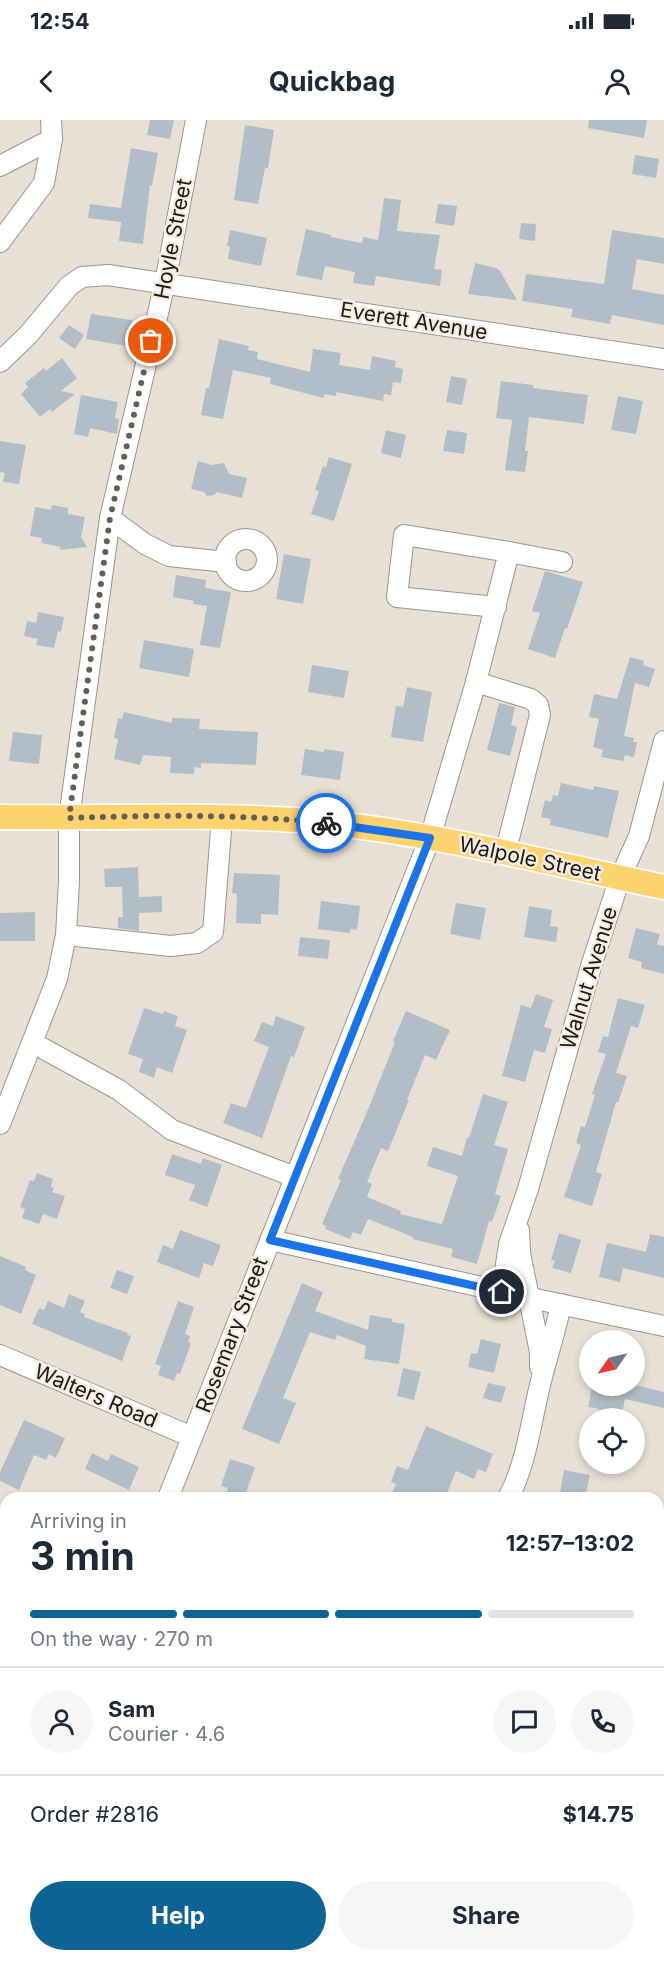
<!DOCTYPE html>
<html lang="en">
<head>
<meta charset="utf-8">
<style>
  :root { --surface:#fff; --page:#f6f6f7; --text:#1f2937; --muted:#747a83; --line:#e0e1e3; --accent:#0c6394 }
  body { margin:0; font-family:Inter,sans-serif; background:var(--page); color:var(--text); height:100vh; display:flex; flex-direction:column; font-size:22px; white-space:nowrap }
  * { box-sizing:border-box; margin:0 }
  p { font-size:20px; color:var(--muted) }
  .icon { flex:none; width:33px; height:33px; fill:none; stroke:currentColor; stroke-width:2; stroke-linecap:round; stroke-linejoin:round }
  .map { position:relative; flex:1; overflow:hidden }
  .details { position:absolute; left:0px; top:1372px; width:664px; height:470px; display:flex; flex-direction:column; background:var(--surface); border-radius:18px 18px 0 0; box-shadow:0 3px 9px #0003 }
  .details>* { flex:none }
  .needle { width:39px; rotate:236deg }
  .controls { position:absolute; left:579px; top:1210px; display:grid; gap:12px }
  .controls a { display:grid; place-items:center; width:66px; height:66px; border-radius:50%; background:var(--surface); box-shadow:0 3px 9px #0003; font-size:30px }
  .pin { position:absolute; display:grid; place-items:center; width:51px; height:51px; color:#fff; margin:-26px; border:3px solid #fff; border-radius:50%; box-shadow:0 2px 6px #0007 }
  .courier { position:absolute; display:grid; place-items:center; width:60px; height:60px; margin:-30px; border:4px solid #1a73e8; border-radius:50%; background:#fff; color:#222; box-shadow:0 2px 8px #0007 }
  .headline em { font-style:normal; font-weight:700 }
  .headline div { display:flex; flex-direction:column-reverse }
  .headline { display:flex; align-items:center; justify-content:space-between; height:102px; padding:0 30px }
  h1 { font-size:39px; font-weight:700; line-height:45px }
  .bar { display:grid; grid-template-columns:repeat(4,1fr); gap:9px 6px; align-content:center; height:72px; padding:0 30px }
  .bar i { height:8px; border-radius:4px; background:var(--line) }
  .bar .current { background:var(--accent) }
  .bar p { grid-column:span 4 }
  .line { display:flex; align-items:center; gap:15px; padding:0 30px; border-top:2px solid var(--line) }
  .line div { flex:1 }
  .round { display:grid; place-items:center; flex:none; width:63px; height:63px; border-radius:32px; background:var(--page) }
  .cta { display:flex; gap:12px; margin-top:auto; padding:12px 30px }
  .cta a { flex:1; height:69px; border-radius:36px; background:var(--accent); color:#fff; font-size:24px; font-weight:700; line-height:69px; text-align:center }
  .cta a+a { background:var(--page); color:var(--text) }
  .status { display:flex; justify-content:space-between; align-items:center; height:42px; padding:0 30px; background:var(--surface); direction:ltr }
  .status svg { height:16px; fill:currentColor }
  header { display:flex; justify-content:space-between; align-items:center; height:78px; padding:0 30px; background:var(--surface); font-size:27px; font-weight:700 }
  .map>svg:first-child { display:block }
</style>
</head>
<body>
<div class="status"><b>12:54</b><svg viewBox="0 0 49 12"><path d="M0 12V9h3v3zM5 12V6h3v6zM10 12V3h3v9zM15 12V0h3v12zM26 1h20v11H26zM47 4h2v5h-2z"/></svg></div>
<header><svg class="icon" aria-label="back" viewBox="0 0 24 24"><path d="M15 5l-7 7 7 7"/></svg>Quickbag<svg class="icon" aria-label="person" viewBox="0 0 24 24"><circle cx="12" cy="8" r="4"/><path d="M4 21q1-7 8-7t8 7"/></svg></header>
<div class="map">
<svg width="664" height="1841" viewBox="0 0 664 1841">
  <rect width="100%" height="100%" fill="#e8e0d4"/>
  <g fill="#b2bec7">
    <path d="M150,0H174L170,19L147,15Z"/>
    <path d="M589,0H647L644,18L588,8Z"/>
    <path d="M245,5L274,10L268,48H265L258,84L234,80Z"/>
    <path d="M131,28L158,33L152,66L150,65L143,124L119,121L121,102L88,98L90,84L121,88Z"/>
    <path d="M635,35L659,39L656,58L632,54Z"/>
    <path d="M384,78L401,80L397,111L440,115L434,149L442,150L440,166L376,156L374,166L353,163L355,152L325,146L322,160L296,155L306,109L331,115V117L362,123L363,117L378,120Z"/>
    <path d="M438,84L457,86L454,106L435,103Z"/>
    <path d="M521,103L536,104L535,121L519,119Z"/>
    <path d="M230,110L267,118L261,146L228,139L230,126H227Z"/>
    <path d="M612,110L664,118V144L637,139L632,169L664,175V205L612,195L610,204L571,197L573,189L522,181L526,154L604,164Z"/>
    <path d="M475,143L496,148L500,151L517,180L468,174Z"/>
    <path d="M91,194L132,200L127,226L86,219Z"/>
    <path d="M69,205L84,215L75,229L59,218Z"/>
    <path d="M219,219L249,226L248,230L258,232L257,239L310,252L313,229L341,233L339,245L370,250L372,236L396,241L395,247L403,249L401,263L393,262L391,275L384,274L383,281L336,272V276L324,274V278L270,264L271,258L233,250L223,299L201,295L206,268H209Z"/>
    <path d="M62,238L77,258L61,271L75,274L52,292L50,289L40,297L21,274L28,267L25,263L44,248L46,251Z"/>
    <path d="M451,256L467,259L462,285L446,282Z"/>
    <path d="M501,261L533,265V268L588,275L584,304L529,297L525,331H528L525,352L505,350L512,300L496,298Z"/>
    <path d="M81,275L118,282L115,298L119,299L117,314L90,308L88,317L74,314Z"/>
    <path d="M618,276L643,281L636,314L611,310Z"/>
    <path d="M386,310L406,315L401,338L381,333Z"/>
    <path d="M447,310L467,313L464,334L443,331Z"/>
    <path d="M0,321L26,325L19,364L3,362L5,353L0,352Z"/>
    <path d="M329,337L352,344L334,401L311,394L319,371L315,370L323,346L326,347Z"/>
    <path d="M198,341L212,345L224,343L229,354L247,358L242,378L217,372L214,375L207,376L204,372L191,369Z"/>
    <path d="M52,385L68,388V394L85,397L81,417L87,427L60,430L61,427L41,423L42,418L30,416L35,387L51,390Z"/>
    <path d="M284,434L311,439L303,484L276,479Z"/>
    <path d="M545,451L583,462L567,509L565,508L555,538L528,529L540,493L532,491Z"/>
    <path d="M176,455L206,460L205,468L231,472L220,528L200,525L207,486L193,484L194,481L173,477Z"/>
    <path d="M38,492L64,497L61,512L58,511L54,528L36,525L38,519L24,516L27,501L36,503Z"/>
    <path d="M144,520L194,529L189,557L139,548Z"/>
    <path d="M630,537L644,541L643,545L655,549L649,567L635,563L624,616L634,618L633,622H637L634,637L625,635L623,641L601,637L603,630L593,627L599,599L589,597L594,574L617,579Z"/>
    <path d="M312,545L349,551L344,578L308,572Z"/>
    <path d="M407,567L432,572L423,622L391,617L396,586L403,587Z"/>
    <path d="M499,583L515,587L511,605L517,607L510,636L487,630Z"/>
    <path d="M124,592L172,603V598L200,599L199,609L258,612L256,645L201,643V648L194,647V654L170,653L171,637L143,635L140,645L114,639L118,619L114,618L118,598L122,599Z"/>
    <path d="M13,612L42,615L39,644L9,641Z"/>
    <path d="M305,629L324,632V629L344,632L340,660L301,655Z"/>
    <path d="M561,663L593,670L594,666L619,671L608,718L550,705L551,699L541,697L545,680L551,682L553,675L558,676Z"/>
    <path d="M138,747L139,777L162,776V792L139,793V811L118,808V797H123L122,767H105L104,749Z"/>
    <path d="M234,753L280,755L278,795L261,794V804L236,803L237,774L232,773Z"/>
    <path d="M321,781L360,786L357,810L350,809V813L318,809Z"/>
    <path d="M456,783L486,788L480,820L450,814Z"/>
    <path d="M529,786L552,790L550,806L558,807L556,822L524,817Z"/>
    <path d="M35,792V821H0V793Z"/>
    <path d="M636,808L660,814L657,825L664,826V854L641,848L642,842L628,838Z"/>
    <path d="M300,817L330,820L328,839L298,836Z"/>
    <path d="M536,874L553,880L544,907L552,909L545,933L534,930L525,962L502,956L521,885L531,888Z"/>
    <path d="M618,878L645,885L638,908L631,906L616,953L627,956L618,983L616,982L596,1052L602,1054L592,1086L564,1077L581,1025L576,1023L581,1006L585,1007L595,975L592,974L606,934L598,932L603,916L608,917Z"/>
    <path d="M144,888L163,894L164,891L178,896L175,906L187,910L172,953L157,947L154,958L139,952L143,939L128,934Z"/>
    <path d="M406,891L450,910L436,940L425,935L407,980H409L388,1031L381,1028L367,1062L372,1064L367,1077L401,1091L400,1094L442,1104L458,1056L427,1046L433,1027L462,1036L467,1017L469,1018L483,974L508,982L494,1025L508,1029L495,1074L501,1076L492,1102L489,1101L477,1144L451,1137L453,1129L413,1119V1117L368,1099L361,1115L353,1112L350,1119L325,1109L326,1106L322,1104L341,1060L338,1059L367,992L395,922L393,921Z"/>
    <path d="M276,896L305,907L294,937L291,936L262,1018L223,1003L231,983L246,988L269,927L254,921L262,902L273,906Z"/>
    <path d="M172,1034L201,1044L203,1038L222,1045L207,1087L189,1080L195,1065L165,1055Z"/>
    <path d="M37,1053L53,1059L51,1067L54,1068L52,1072L65,1076L57,1099L43,1094L39,1104L22,1098L25,1089L20,1087L30,1060L34,1061Z"/>
    <path d="M180,1110L221,1125L213,1146L204,1143L199,1158L157,1142L163,1125L173,1129Z"/>
    <path d="M559,1113L581,1120L571,1153L552,1148L555,1141L551,1140Z"/>
    <path d="M650,1114L664,1117V1158L623,1148L620,1162L599,1157L607,1123L646,1132Z"/>
    <path d="M0,1136L26,1147L25,1150L36,1155L21,1194L0,1185Z"/>
    <path d="M117,1150L134,1156L127,1174L110,1168Z"/>
    <path d="M302,1163L323,1172L315,1191L368,1210L370,1195L392,1199V1202L405,1204L399,1244L364,1239L366,1226L337,1215L335,1220L310,1212L283,1278L296,1283L279,1324L242,1309Z"/>
    <path d="M69,1174L85,1181L80,1192L85,1194L84,1197L128,1213L127,1215L131,1216L122,1241L32,1204L39,1188L44,1190L48,1181L64,1188Z"/>
    <path d="M178,1181L194,1187L185,1214L190,1216L188,1222L191,1223L180,1254L177,1253L174,1261L158,1255L161,1246L155,1244Z"/>
    <path d="M481,1219L501,1224L494,1253L468,1247L471,1233L477,1234Z"/>
    <path d="M403,1248L421,1252L414,1280L397,1276Z"/>
    <path d="M488,1263L506,1267L501,1283L483,1278Z"/>
    <path d="M592,1266H639L664,1272V1288L625,1279L621,1299H597L599,1289L588,1287Z"/>
    <path d="M24,1300L65,1318L56,1338L49,1334L46,1340L34,1335L19,1370L0,1361V1352Z"/>
    <path d="M426,1306L493,1334L486,1352L478,1349L474,1359L456,1351L445,1378H390L396,1364L391,1362L397,1346L408,1350Z"/>
    <path d="M92,1333L108,1341L111,1334L139,1347L129,1370L85,1349Z"/>
    <path d="M230,1339L255,1347L244,1378H224L228,1368L221,1366Z"/>
    <path d="M564,1350L590,1355L585,1378L560,1373Z"/>
  </g>
  <g fill="none" stroke-linecap="round" stroke-linejoin="round">
    <g stroke="#9c958a" stroke-width="22">
      <g id="minor">
        <path d="M0,46L52,19"/>
        <path d="M0,122L44,63L52,19L51,0"/>
        <path d="M0,242L28,215L69,166L82,157L108,155L664,239"/>
        <path d="M110,398L145,424L169,436L226,442"/>
        <circle cx="246" cy="440" r="21"/>
        <path d="M509,432L562,442"/>
        <path d="M476,562L531,579L538,585L540,595L505,734"/>
        <path d="M66,815L171,826L197,823L213,812L222,698"/>
        <path d="M33,923L119,970L172,1010L295,1057"/>
        <path d="M0,1004L57,859L66,815L69,761V698L110,398L165,163L196,0"/>
        <path d="M519,1110L520,1133L540,1232V1247"/>
        <path d="M270,1120L545,1181L664,1206"/>
        <path d="M502,1172L509,1124L528,1069L592,843L620,758L639,716L664,621"/>
        <path d="M0,1235L192,1317"/>
        <path d="M168,1378L430,718L476,562L509,432L404,415L397,477L496,487"/>
        <path d="M508,1378C527,1343 531,1300 541,1261C547,1236 556,1210 561,1184"/>
        <path d="M658,1507H664"/>
        <path d="M5,1841L7,1836"/>
        <path d="M227,1841L229,1836"/>
        <path d="M459,1841L461,1836"/>
      </g>
    </g>
    <g stroke="#fff" stroke-width="27">
      <path id="major" d="M0,697C99,698 198,694 296,700C420,709 543,742 664,767"/>
    </g>
    <use href="#minor" stroke="#fff" stroke-width="20"/>
    <use href="#major" stroke="#fed26f" stroke-width="24"/>
  </g>
  <g fill="none" stroke-linecap="round" stroke-linejoin="round">
    <path stroke="#635f57" stroke-width="6" stroke-dasharray="0 10.8" d="M151,221L110,398L69,698C154,695 241,694 326,703"/>
    <path stroke="#1a73e8" stroke-width="8" d="M326,703L430,718L270,1120L502,1172"/>
  </g>
  <g text-anchor="middle" stroke-width="5" stroke-linejoin="round" paint-order="stroke">
    <g font-size="21" fill="#1b1914" stroke="#f5ede1">
      <text transform="translate(173 119) rotate(-79)" y="7">Hoyle Street</text>
      <text transform="translate(414 201) rotate(9)" y="7">Everett Avenue</text>
      <text transform="translate(530 739) rotate(12)" y="7">Walpole Street</text>
      <text transform="translate(589 858) rotate(-73)" y="7">Walnut Avenue</text>
      <text transform="translate(232 1215) rotate(-69)" y="7">Rosemary Street</text>
      <text transform="translate(96 1276) rotate(23)" y="7">Walters Road</text>
    </g>
  </g>
</svg>
<div class="controls">
<a><svg class="needle" viewBox="-14 -14 28 28"><path d="M0-13l5 13h-10z" fill="#e53935"/><path d="M0 13l5-13h-10z" fill="#747a83"/></svg></a>
<a><svg class="icon" aria-label="locate" viewBox="0 0 24 24"><circle cx="12" cy="12" r="6"/><path d="M12 2v4M12 18v4M2 12h4M18 12h4"/></svg></a>
</div>
<div class="pin" style="left:151px;top:221px;background:#ea580c"><svg class="icon" aria-label="bag" viewBox="0 0 24 24"><path d="M5 8h14l-1 12H6zM9 8a3 3 0 0 1 6 0"/></svg></div>
<div class="pin" style="left:502px;top:1172px;background:#1f2937"><svg class="icon" aria-label="home" viewBox="0 0 24 24"><path d="M3 11l9-7 9 7M6 9v11h12V9"/></svg></div>
<div class="courier" style="left:326px;top:703px"><svg class="icon" aria-label="bike" viewBox="0 0 24 24"><circle cx="6" cy="16" r="4"/><circle cx="18" cy="16" r="4"/><path d="M6 16l4-8h5l3 8M10 8l3 8H6M13 5h3"/></svg></div>
<section class="details">
<div class="headline"><div><h1>3 min</h1><p>Arriving in</p></div><em>12:57–13:02</em></div>
<div class="bar"><i class="current"></i><i class="current"></i><i class="current"></i><i></i><p>On the way · 270 m</p></div>
<div class="line" style="height:108px"><a class="round"><svg class="icon" aria-label="person" viewBox="0 0 24 24"><circle cx="12" cy="8" r="4"/><path d="M4 21q1-7 8-7t8 7"/></svg></a><div><b>Sam</b><p>Courier · 4.6</p></div><a class="round"><svg class="icon" aria-label="chat" viewBox="0 0 24 24"><path d="M4 5h16v11H9l-5 4z"/></svg></a><a class="round"><svg class="icon" aria-label="phone" viewBox="0 0 24 24"><path d="M5 4h4l2 5-3 2q2 4 5 5l2-3 5 2v4C11 20 4 13 5 4z"/></svg></a></div>
<div class="line" style="height:78px"><div>Order #2816</div><b>$14.75</b></div>
<div class="cta"><a>Help</a><a>Share</a></div>
</section>
</div>
</body>
</html>
